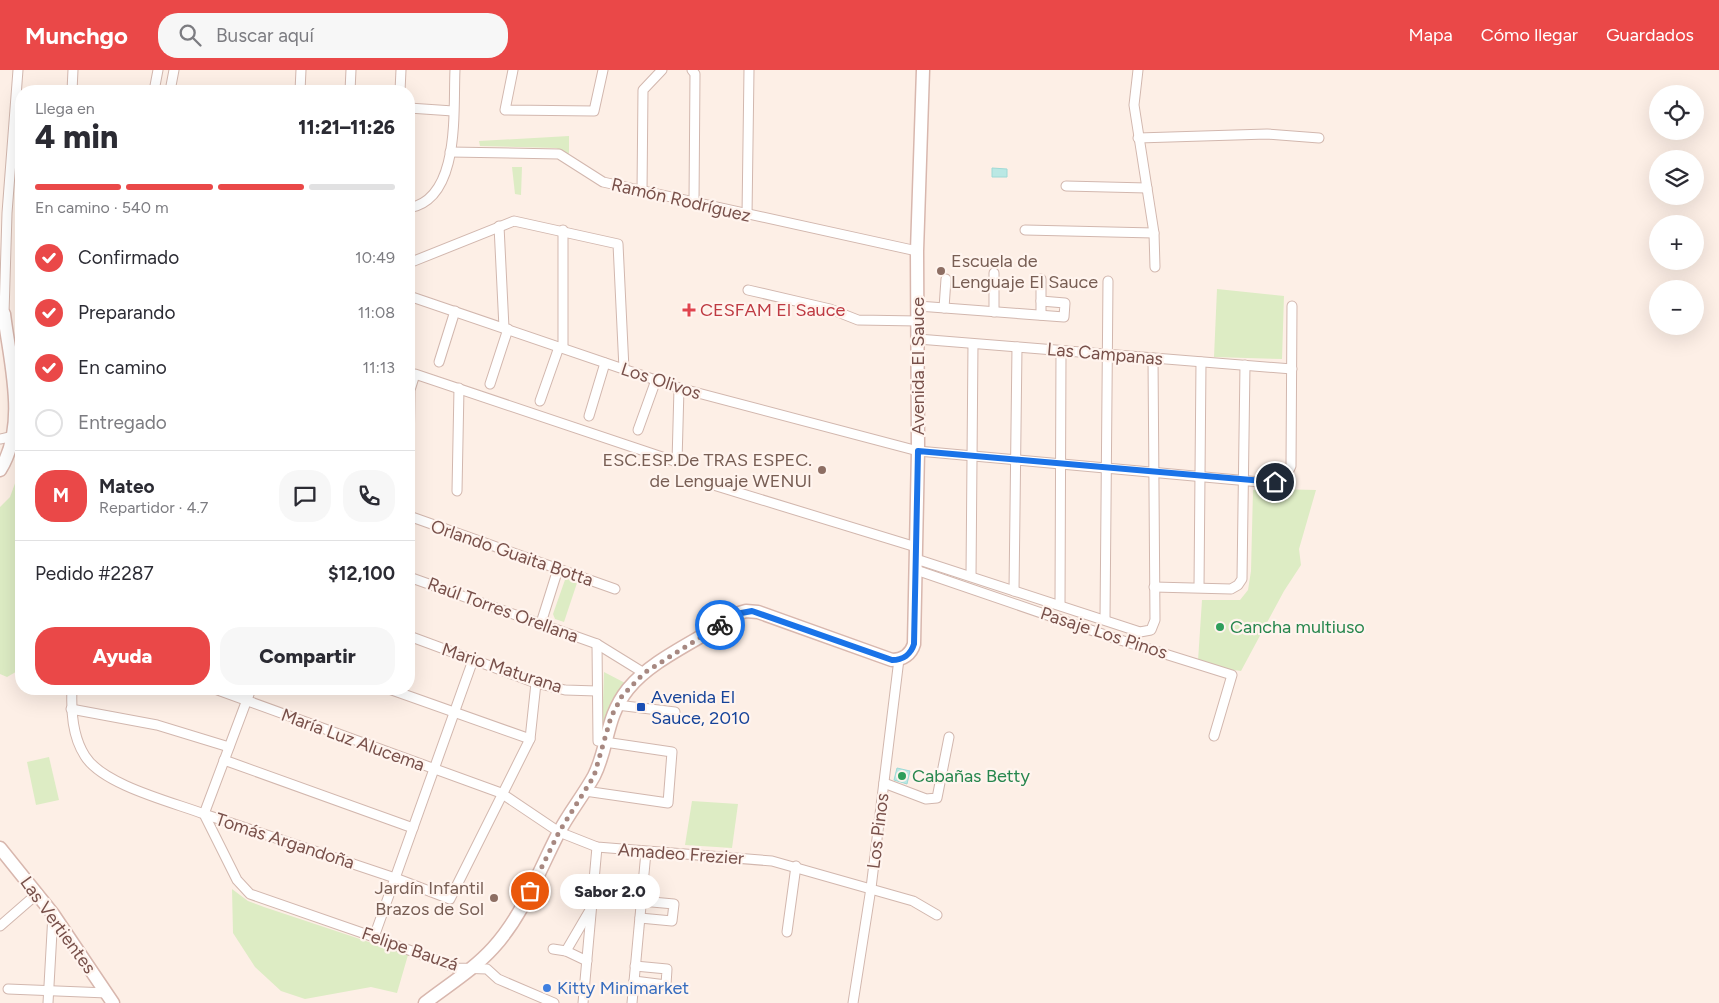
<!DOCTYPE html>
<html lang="es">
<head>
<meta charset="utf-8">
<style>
  :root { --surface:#fff; --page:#f7f7f7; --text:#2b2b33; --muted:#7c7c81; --line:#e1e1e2; --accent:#ea4848 }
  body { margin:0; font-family:Figtree,sans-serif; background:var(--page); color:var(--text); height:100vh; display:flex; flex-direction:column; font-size:19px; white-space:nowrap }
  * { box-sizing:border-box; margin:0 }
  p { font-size:16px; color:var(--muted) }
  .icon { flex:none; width:28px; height:28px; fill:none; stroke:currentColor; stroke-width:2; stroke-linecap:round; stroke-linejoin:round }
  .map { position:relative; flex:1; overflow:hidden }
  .details { position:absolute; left:15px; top:15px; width:400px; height:610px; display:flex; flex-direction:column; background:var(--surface); border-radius:20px; box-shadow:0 5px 20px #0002 }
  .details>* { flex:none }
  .fabs { position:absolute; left:1649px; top:15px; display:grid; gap:10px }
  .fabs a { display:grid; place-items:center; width:55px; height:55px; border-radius:50%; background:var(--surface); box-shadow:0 5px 20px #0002; font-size:25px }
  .pin { position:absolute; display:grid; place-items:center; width:42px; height:42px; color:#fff; margin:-21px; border:2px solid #fff; border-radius:50%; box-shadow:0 1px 5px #0007 }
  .courier { position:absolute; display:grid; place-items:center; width:50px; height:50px; margin:-25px; border:4px solid #1a73e8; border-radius:50%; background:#fff; color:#222; box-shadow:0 1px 6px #0007 }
  .bubble { position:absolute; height:35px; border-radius:18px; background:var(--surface); box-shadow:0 5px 20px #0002; font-size:16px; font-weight:800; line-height:35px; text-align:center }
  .headline em { font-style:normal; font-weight:800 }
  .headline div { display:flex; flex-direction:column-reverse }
  .headline { display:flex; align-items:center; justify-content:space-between; height:85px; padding:0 20px }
  h1 { font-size:32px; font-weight:800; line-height:38px }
  .bar { display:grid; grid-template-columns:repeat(4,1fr); gap:8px 5px; align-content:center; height:60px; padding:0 20px }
  .bar i { height:6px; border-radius:4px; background:var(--line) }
  .bar .on { background:var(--accent) }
  .bar p { grid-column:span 4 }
  .line { display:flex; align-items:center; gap:12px; padding:0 20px; border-top:1px solid var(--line) }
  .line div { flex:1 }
  .round { display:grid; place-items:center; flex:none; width:52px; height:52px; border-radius:20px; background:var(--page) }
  ol { padding:0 20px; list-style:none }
  li { display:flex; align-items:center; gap:15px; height:55px }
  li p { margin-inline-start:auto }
  li .icon { padding:5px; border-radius:50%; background:var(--accent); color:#fff; stroke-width:4 }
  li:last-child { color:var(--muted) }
  li i { width:28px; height:28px; border:2px solid var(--line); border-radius:50% }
  .action { display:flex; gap:10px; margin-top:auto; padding:10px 20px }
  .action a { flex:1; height:58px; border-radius:20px; background:var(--accent); color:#fff; font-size:20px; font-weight:800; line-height:58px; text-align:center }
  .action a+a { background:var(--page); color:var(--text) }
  header { display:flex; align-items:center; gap:30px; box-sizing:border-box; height:70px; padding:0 25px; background:var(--accent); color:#fff }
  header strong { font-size:24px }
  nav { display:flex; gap:28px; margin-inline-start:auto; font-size:18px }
  .search { width:350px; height:45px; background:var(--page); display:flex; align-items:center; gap:12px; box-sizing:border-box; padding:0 18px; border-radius:20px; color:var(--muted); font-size:19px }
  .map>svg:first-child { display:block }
</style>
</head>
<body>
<header>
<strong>Munchgo</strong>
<div class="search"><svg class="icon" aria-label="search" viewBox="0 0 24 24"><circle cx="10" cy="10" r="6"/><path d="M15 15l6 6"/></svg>Buscar aquí</div>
<nav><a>Mapa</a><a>Cómo llegar</a><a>Guardados</a></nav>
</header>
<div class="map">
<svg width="1719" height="933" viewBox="0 0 1719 933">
  <rect width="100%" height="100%" fill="#fdefe6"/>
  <g fill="#ddecc4">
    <path d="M569,66V84L556,78L480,76L479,71Z"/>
    <path d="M512,97H522L521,125L515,124Z"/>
    <path d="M1217,219L1284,226L1282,289L1214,287Z"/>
    <path d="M21,397V599L7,607L0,604V437L10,427Z"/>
    <path d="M1273,419L1316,420L1299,479L1301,495L1284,521L1241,601L1219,598L1198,591L1202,530H1240L1248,520L1251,501L1253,420Z"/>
    <path d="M566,507L578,510L564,552L555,549L553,544Z"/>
    <path d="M604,602L627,614C612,628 607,641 602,661Z"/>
    <path d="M49,687L59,730L36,735L27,692Z"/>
    <path d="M692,731L738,734L732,778L685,775Z"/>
    <path d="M232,819L248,831L264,837L408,885L397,923L371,917L305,929L281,921L255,897L233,863Z"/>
  </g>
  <g fill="#bae8e4" stroke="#a0dad6">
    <path d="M992,98L1007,99V107H992Z"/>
    <path d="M897,698L910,701L907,714L894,710Z"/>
  </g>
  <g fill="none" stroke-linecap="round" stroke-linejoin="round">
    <g stroke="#d2b7ae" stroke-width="11">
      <g id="street">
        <path d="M513,0L505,40L594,41L603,0"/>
        <path d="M692,0L695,4L694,132"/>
        <path d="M1138,0L1134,35L1154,163L1155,197"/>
        <path d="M72,21L73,0"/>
        <path d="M154,21L158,0"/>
        <path d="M170,21L174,0"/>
        <path d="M300,21L301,0"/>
        <path d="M350,21L351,0"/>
        <path d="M400,21L401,0"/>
        <path d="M409,38L453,41"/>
        <path d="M1138,68L1267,64L1319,68"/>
        <path d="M450,82L559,84L603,112L917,181"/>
        <path d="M1066,116L1147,118"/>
        <path d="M642,121L643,20L662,0"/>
        <path d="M409,138C461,129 453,40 455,0"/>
        <path d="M747,145L749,0"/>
        <path d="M499,156L504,258"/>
        <path d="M1025,160L1154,163"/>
        <path d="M409,193L514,151L618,174L624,299"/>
        <path d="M994,203V242"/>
        <path d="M748,220L830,239L858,250L918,251"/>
        <path d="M409,226L679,318L918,381L1260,412C1274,412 1285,412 1291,396L1292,236"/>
        <path d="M918,236L1064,247L1065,233L1041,231"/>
        <path d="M944,238L946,209"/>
        <path d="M4,244L7,143L18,0"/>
        <path d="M1041,245V209"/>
        <path d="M918,269L1292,299"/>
        <path d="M563,278V160"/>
        <path d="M439,292L455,241"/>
        <path d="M490,314L508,259"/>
        <path d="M540,331L559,277"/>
        <path d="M589,346L605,293"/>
        <path d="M638,360L656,310"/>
        <path d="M0,369L14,366"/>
        <path d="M409,389L410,320L415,304L677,392L679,318"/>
        <path d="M707,413L916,477"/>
        <path d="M457,421L459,318"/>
        <path d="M409,446L615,519"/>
        <path d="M916,489L1140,562L1151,560L1155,550L1153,288"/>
        <path d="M916,500L1114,568L1232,605L1214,666"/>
        <path d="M971,506L973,274"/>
        <path d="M409,507L597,574L644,603"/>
        <path d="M1154,517L1231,519L1238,515L1242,509L1245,295"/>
        <path d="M1199,517L1201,292"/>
        <path d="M1014,521L1017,277"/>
        <path d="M1060,535L1061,281"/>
        <path d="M1105,549L1108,211"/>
        <path d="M541,553L558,499"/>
        <path d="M409,566L536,613L565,620L597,621"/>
        <path d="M72,619C71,641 72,666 85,686C103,715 172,732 204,744L237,810L250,824L374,867L457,898L487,899L498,909L554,933"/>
        <path d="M215,619L501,723L559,762L597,777L772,791L913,831L937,845"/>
        <path d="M251,619L204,744L395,808L450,829L530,669L536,613"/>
        <path d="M389,619L530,669"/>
        <path d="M617,635L675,642"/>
        <path d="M71,639L157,655L229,677"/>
        <path d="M224,690L413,758"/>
        <path d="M884,713L926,729L937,728L949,667"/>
        <path d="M585,721L668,733L672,682L598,671L597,574"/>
        <path d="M640,848L672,851L674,834L641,831"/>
        <path d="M0,856L38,823"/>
        <path d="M787,862L796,796"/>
        <path d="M374,867L473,590"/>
        <path d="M553,879L566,881L587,891"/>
        <path d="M566,881L590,840"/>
        <path d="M634,911L666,915L667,899L635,896"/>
        <path d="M8,919L107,923"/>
        <path d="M48,933L53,844"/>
        <path d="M583,933L597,777"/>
        <path d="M632,933L646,782"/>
        <path d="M853,933L871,818L899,589"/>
      </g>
    </g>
    <g stroke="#d8b7ae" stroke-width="15">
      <g id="secondary">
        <path d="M0,245L4,244C10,293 28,355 0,400"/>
        <path d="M0,778L53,844L113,933"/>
        <path d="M425,933C448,915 473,900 493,878C523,845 538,803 558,764C568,744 583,726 594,706C609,676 605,648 628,619C654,587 703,569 736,544L746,541L758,542L892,590C903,590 911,584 914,574L918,381L917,181L923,0"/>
      </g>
    </g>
    <use href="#street" stroke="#fff" stroke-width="9"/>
    <use href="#secondary" stroke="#fff" stroke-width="12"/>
  </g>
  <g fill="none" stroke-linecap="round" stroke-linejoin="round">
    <path stroke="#a78881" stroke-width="5" stroke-dasharray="0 9" d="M530,821L559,762L594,706L611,647L622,626L644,603L720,555"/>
    <path stroke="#1a73e8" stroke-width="6" d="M720,555L736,544L752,541L892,590C903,590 911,584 914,574L918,381L1275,412"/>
  </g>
  <g fill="#8d6e63" stroke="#fff4ee" stroke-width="2">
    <circle cx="941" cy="201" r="5"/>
    <circle cx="822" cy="400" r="5"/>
    <circle cx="494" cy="828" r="5"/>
  </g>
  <path fill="#e0444e" stroke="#fff4ee" stroke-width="2" d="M686.5 232.5h5v5h5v5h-5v5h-5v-5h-5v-5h5z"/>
  <g fill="#2e9e5b" stroke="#fff4ee" stroke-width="2">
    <circle cx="1220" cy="557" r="5"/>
    <circle cx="902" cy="706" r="5"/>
  </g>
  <rect fill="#1a4fb4" stroke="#fff4ee" stroke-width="2" x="636" y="632" width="10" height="10" rx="2.5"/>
  <circle fill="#3f7fe0" stroke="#fff4ee" stroke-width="2" cx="547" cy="918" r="5"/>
  <g text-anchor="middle" stroke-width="4.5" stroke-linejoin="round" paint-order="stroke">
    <g font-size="18" fill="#78504a" stroke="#fff4ee">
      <text transform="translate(681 130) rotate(13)" y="6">Ramón Rodríguez</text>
      <text transform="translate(1105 284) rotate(5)" y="6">Las Campanas</text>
      <text transform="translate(918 296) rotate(-90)" y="6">Avenida El Sauce</text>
      <text transform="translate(661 311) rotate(18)" y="6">Los Olivos</text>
      <text transform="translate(512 483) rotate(19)" y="6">Orlando Guaita Botta</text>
      <text transform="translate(503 540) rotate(20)" y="6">Raúl Torres Orellana</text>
      <text transform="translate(1104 563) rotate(18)" y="6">Pasaje Los Pinos</text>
      <text transform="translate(502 598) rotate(18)" y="6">Mario Maturana</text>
      <text transform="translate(353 670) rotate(20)" y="6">María Luz Alucema</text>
      <text transform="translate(878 761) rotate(-83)" y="6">Los Pinos</text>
      <text transform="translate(285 771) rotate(18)" y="6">Tomás Argandoña</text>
      <text transform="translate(681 784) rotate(4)" y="6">Amadeo Frezier</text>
      <text transform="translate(58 855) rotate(54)" y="6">Las Vertientes</text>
      <text transform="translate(410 879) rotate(19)" y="6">Felipe Bauzá</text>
    </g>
    <g font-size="18" fill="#785e54" stroke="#fff4ee" text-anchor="end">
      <text x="951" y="197" text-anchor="start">Escuela de<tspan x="951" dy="21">Lenguaje El Sauce</tspan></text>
      <text x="812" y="396">ESC.ESP.De TRAS ESPEC.<tspan x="812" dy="21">de Lenguaje WENUI</tspan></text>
      <text x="484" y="824">Jardín Infantil<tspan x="484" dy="21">Brazos de Sol</tspan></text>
    </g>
    <g font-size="18" fill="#be3a42" stroke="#fff4ee" text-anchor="start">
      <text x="700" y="246">CESFAM El Sauce</text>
    </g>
    <g font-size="18" fill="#27864d" stroke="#fff4ee" text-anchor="start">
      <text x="1230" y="563">Cancha multiuso</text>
      <text x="912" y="712">Cabañas Betty</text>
    </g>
    <g font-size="18" fill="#164399" stroke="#fff4ee" text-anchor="start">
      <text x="651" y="633">Avenida El<tspan x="651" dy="21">Sauce, 2010</tspan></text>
    </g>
    <g font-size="18" fill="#366cbe" stroke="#fff4ee" text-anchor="start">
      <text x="557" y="924">Kitty Minimarket</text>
    </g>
  </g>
</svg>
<div class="fabs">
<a><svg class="icon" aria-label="locate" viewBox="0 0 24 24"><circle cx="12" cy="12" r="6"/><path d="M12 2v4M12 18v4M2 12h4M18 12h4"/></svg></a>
<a><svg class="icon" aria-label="layers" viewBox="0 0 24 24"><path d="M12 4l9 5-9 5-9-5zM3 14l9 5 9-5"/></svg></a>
<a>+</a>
<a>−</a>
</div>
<div class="pin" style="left:530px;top:821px;background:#ea580c"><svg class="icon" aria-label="bag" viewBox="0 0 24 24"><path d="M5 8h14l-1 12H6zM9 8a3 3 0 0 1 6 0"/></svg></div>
<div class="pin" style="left:1275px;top:412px;background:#1f2937"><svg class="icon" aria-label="home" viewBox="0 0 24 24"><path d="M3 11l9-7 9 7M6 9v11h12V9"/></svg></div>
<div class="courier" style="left:720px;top:555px"><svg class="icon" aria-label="bike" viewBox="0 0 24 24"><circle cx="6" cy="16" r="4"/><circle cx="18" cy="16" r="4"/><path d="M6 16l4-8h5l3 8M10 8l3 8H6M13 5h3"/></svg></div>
<div class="bubble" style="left:560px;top:804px;width:100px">Sabor 2.0</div>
<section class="details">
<div class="headline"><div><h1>4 min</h1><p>Llega en</p></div><em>11:21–11:26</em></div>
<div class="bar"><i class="on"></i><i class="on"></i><i class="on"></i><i></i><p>En camino · 540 m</p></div>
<ol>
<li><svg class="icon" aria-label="check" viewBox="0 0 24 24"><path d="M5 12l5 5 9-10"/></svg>Confirmado<p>10:49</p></li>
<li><svg class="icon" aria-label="check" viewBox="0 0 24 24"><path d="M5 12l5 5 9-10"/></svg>Preparando<p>11:08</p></li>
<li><svg class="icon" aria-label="check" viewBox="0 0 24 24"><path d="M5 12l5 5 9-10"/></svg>En camino<p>11:13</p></li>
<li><i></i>Entregado</li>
</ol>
<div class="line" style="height:90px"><b class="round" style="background:var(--accent);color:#fff">M</b><div><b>Mateo</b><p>Repartidor · 4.7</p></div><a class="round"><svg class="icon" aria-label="chat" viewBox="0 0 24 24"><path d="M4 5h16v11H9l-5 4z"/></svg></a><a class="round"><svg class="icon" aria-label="phone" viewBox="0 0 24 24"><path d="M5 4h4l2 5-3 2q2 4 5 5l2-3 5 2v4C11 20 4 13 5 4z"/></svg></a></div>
<div class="line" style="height:65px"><div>Pedido #2287</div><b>$12,100</b></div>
<div class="action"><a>Ayuda</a><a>Compartir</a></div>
</section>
</div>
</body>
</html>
